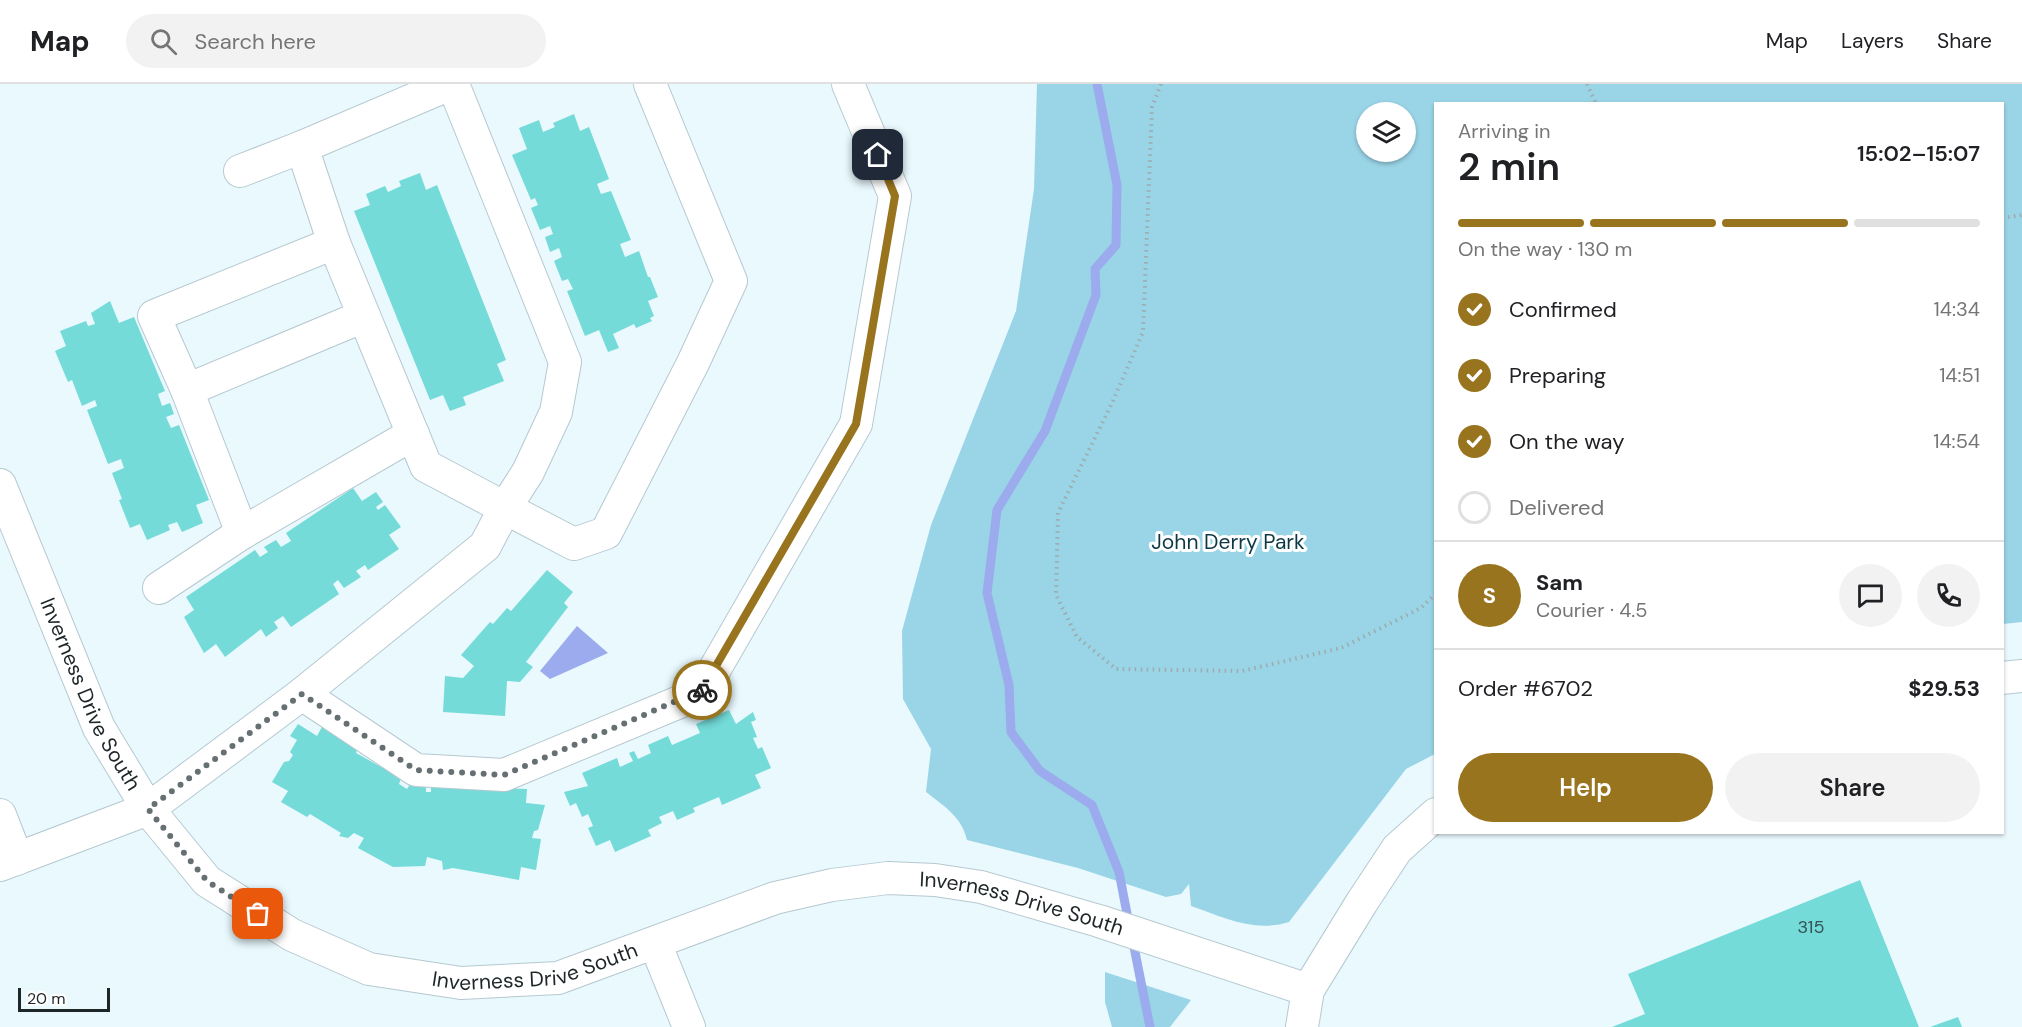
<!DOCTYPE html>
<html lang="en">
<head>
<meta charset="utf-8">
<style>
  :root { --surface:#fff; --page:#f2f2f2; --text:#202124; --muted:#757577; --line:#e0e0e0; --accent:#98741e }
  body { margin:0; font-family:"DM Sans",sans-serif; background:var(--page); color:var(--text); height:100vh; display:flex; flex-direction:column; font-size:22px; white-space:nowrap }
  * { box-sizing:border-box; margin:0 }
  p { font-size:20px; color:var(--muted) }
  .icon { flex:none; width:33px; height:33px; fill:none; stroke:currentColor; stroke-width:2; stroke-linecap:round; stroke-linejoin:round }
  .map { position:relative; flex:1; overflow:hidden }
  .drawer { position:absolute; left:1434px; top:18px; width:570px; height:732px; display:flex; flex-direction:column; background:var(--surface); border-radius:0px; box-shadow:0 2px 4px #0004 }
  .drawer>* { flex:none }
  .fabs { position:absolute; left:1356px; top:18px; display:grid; gap:12px }
  .fabs a { display:grid; place-items:center; width:60px; height:60px; border-radius:50%; background:var(--surface); box-shadow:0 2px 4px #0004; font-size:30px }
  .scale { position:absolute; left:18px; bottom:15px; width:92px; box-sizing:border-box; padding-left:6px; border:3px solid #1f2628; border-top:0; font-size:16px; line-height:21px; white-space:nowrap; color:#1f2628; -webkit-text-stroke:4px #fff; paint-order:stroke }
  .pin { position:absolute; display:grid; place-items:center; width:51px; height:51px; color:#fff; margin:-26px; border-radius:12px; box-shadow:0 3px 9px #0006 }
  .courier { position:absolute; display:grid; place-items:center; width:60px; height:60px; margin:-30px; border:4px solid #98741e; border-radius:50%; background:#fff; color:#222; box-shadow:0 2px 8px #0007 }
  .overview em { font-style:normal; font-weight:600 }
  .overview div { display:flex; flex-direction:column-reverse }
  .overview { display:flex; align-items:center; justify-content:space-between; height:102px; padding:0 24px }
  h1 { font-size:39px; font-weight:600; line-height:45px }
  .bar { display:grid; grid-template-columns:repeat(4,1fr); gap:9px 6px; align-content:center; height:72px; padding:0 24px }
  .bar i { height:8px; border-radius:4px; background:var(--line) }
  .bar .selected { background:var(--accent) }
  .bar p { grid-column:span 4 }
  .line { display:flex; align-items:center; gap:15px; padding:0 24px; border-top:2px solid var(--line) }
  .line div { flex:1 }
  .round { display:grid; place-items:center; flex:none; width:63px; height:63px; border-radius:32px; background:var(--page) }
  ol { padding:0 24px; list-style:none }
  li { display:flex; align-items:center; gap:18px; height:66px }
  li p { margin-inline-start:auto }
  li .icon { padding:6px; border-radius:50%; background:var(--accent); color:#fff; stroke-width:4 }
  li:last-child { color:var(--muted) }
  li i { width:33px; height:33px; border:3px solid var(--line); border-radius:50% }
  .cta { display:flex; gap:12px; margin-top:auto; padding:12px 24px }
  .cta a { flex:1; height:69px; border-radius:36px; background:var(--accent); color:#fff; font-size:24px; font-weight:600; line-height:69px; text-align:center }
  .cta a+a { background:var(--page); color:var(--text) }
  header { display:flex; align-items:center; gap:36px; box-sizing:border-box; height:84px; padding:0 30px; background:var(--surface); border-bottom:2px solid var(--line) }
  header strong { font-size:28px }
  nav { display:flex; gap:33px; margin-inline-start:auto; font-size:21px }
  .search { width:420px; height:54px; background:var(--page); display:flex; align-items:center; gap:15px; box-sizing:border-box; padding:0 21px; border-radius:33px; color:var(--muted); font-size:22px }
  .map>svg:first-child { display:block }
</style>
</head>
<body>
<header>
<strong>Map</strong>
<div class="search"><svg class="icon" aria-label="search" viewBox="0 0 24 24"><circle cx="10" cy="10" r="6"/><path d="M15 15l6 6"/></svg>Search here</div>
<nav><a>Map</a><a>Layers</a><a>Share</a></nav>
</header>
<div class="map">
<svg width="2022" height="943" viewBox="0 0 2022 943">
  <rect width="100%" height="100%" fill="#e9f9fe"/>
  <g fill="#9ad4e7" fill-rule="evenodd">
    <path d="M1037,0H2022V538L2003,540L2002,20H1436L1435,670L1406,685L1289,838C1254,849 1223,833 1191,822L1189,800L1181,810L1166,813L1078,784L967,756C962,733 944,722 926,708L931,665L903,615L902,547L931,441L1016,227L1034,105ZM1366,28H1406V68H1366Z"/>
    <path d="M1105,888L1191,916L1170,943H1112L1105,918Z"/>
  </g>
  <path fill="#9cabed" d="M577,542L608,569L550,595L540,587Z"/>
  <g fill="none" stroke-linecap="round" stroke-linejoin="round">
    <g stroke="#9cabed" stroke-width="9">
      <path d="M1097,0L1117,101L1116,161L1095,185L1096,211L1045,347L997,426L987,509L1009,601L1011,648L1040,687L1092,721L1119,788L1129,840"/>
      <path d="M1132,853L1150,943"/>
    </g>
  </g>
  <g fill="#74dbd8">
    <path d="M574,30L580,47L589,43L609,95L597,100L601,110L611,107L631,156L620,160L625,173L639,167L648,193H650L658,213L648,217L654,232L650,234L652,237L636,244L634,240L613,250L619,264L608,268L599,246L585,252L567,207L573,205L568,195L562,197L554,177L562,173L559,164L550,168L545,153L553,150L550,142L540,146L531,124L538,121L535,114L531,116L512,71L527,65L519,44L539,36L543,48L555,43L553,39Z"/>
    <path d="M420,89L426,106L437,101L506,276L497,280L504,297L463,313L466,321L450,327L443,311L430,316L354,127L370,121L366,110L385,102L388,108L401,102L399,97Z"/>
    <path d="M110,217L119,239L134,233L165,307L158,310L162,322L170,319L174,330L166,333L171,344L179,341L209,416L196,421L203,439L182,448L177,438L168,441L170,446L147,456L140,440L130,444L119,416L122,415L112,389L124,384L121,375L108,380L87,326L97,322L95,316L82,322L72,296L68,298L55,267L66,262L60,247L86,237L88,242L95,240L91,229Z"/>
    <path d="M353,404L362,417L376,408L383,418L376,423L378,426L385,421L401,443L389,451L399,465L368,486L365,481L356,487L361,493L344,504L338,496L333,500L339,510L291,543L283,532L274,538L278,544L266,553L261,545L225,573L216,560L204,569L184,533L194,526L186,513L255,466L260,473L268,468L264,463L276,456L281,463L291,457L286,449Z"/>
    <path d="M547,486L573,508L564,519L568,523L526,578L533,583L520,598L507,597L505,632L443,628L445,592L463,594L474,582L461,571L490,538L493,540L507,524L511,527Z"/>
    <path d="M729,626L736,640L753,628L756,636L751,638L757,653L753,654L758,665L762,663L771,684L755,691L761,704L722,721L719,713L693,724L695,728L677,736L673,727L659,733L662,739L648,746L651,752L615,768L610,756L596,762L588,744L593,742L588,730L582,733L576,719L570,722L564,708L588,702L582,689L617,674L620,683L633,677L629,669L634,667L638,675L651,669L648,661L668,652L672,661L700,649L696,640Z"/>
    <path d="M298,640L317,652L322,643L357,665L356,669L401,694L399,700L407,705L410,700L426,701V708H431V701L527,705L526,719L545,721L538,746L534,747L532,754L541,755L536,786L521,783L519,796L453,784L443,786L442,777L427,773L425,782L393,783L358,764L364,754L354,749L348,754L339,752L341,749L310,730L307,733L281,718L288,707L272,698L284,678L289,677L293,671L290,668L297,656L290,652Z"/>
    <path d="M1860,796L1919,943H1612L1645,930L1628,890Z"/>
    <path d="M1958,933L1962,943H1930Z"/>
  </g>
  <g fill="none" stroke-linecap="round" stroke-linejoin="round">
    <g stroke="#b6c9d0" stroke-width="34">
      <g id="minor">
        <path d="M453,0L565,278L556,328L528,388L505,424L574,460L606,449L693,279L731,197L650,0"/>
        <path d="M240,87L302,63"/>
        <path d="M334,159L154,232L187,306L364,232"/>
        <path d="M187,306L242,449L413,350"/>
        <path id="s1" d="M0,401L99,644L148,725L207,797L292,851L369,885L461,899L558,894L775,814L832,801L888,794L935,796L981,803L1099,837L1308,906"/>
        <path d="M159,504L242,449"/>
        <path d="M2002,594L2022,592"/>
        <path d="M302,610L416,686L504,691L701,609L856,340L895,112L848,0"/>
        <path d="M0,731L17,775"/>
        <path d="M0,781L148,725L302,610L485,462L505,424L426,382L334,159L302,63L450,0"/>
        <path d="M655,859L689,943"/>
        <path d="M1302,943L1308,906L1362,818L1397,765L1436,730"/>
      </g>
    </g>
    <g stroke="#9daaae" stroke-width="4" stroke-dasharray="1.5 4.5" stroke-linecap="butt">
      <path d="M1161,0L1152,23L1143,248L1112,319L1058,429L1056,511L1077,553L1116,585L1242,587L1341,564L1421,524L1436,509"/>
      <path d="M1587,0L1596,20"/>
      <path d="M2002,134L2022,131"/>
    </g>
    <use href="#minor" stroke="#fff" stroke-width="32"/>
  </g>
  <g fill="none" stroke-linecap="round" stroke-linejoin="round">
    <path stroke="#667073" stroke-width="6" stroke-dasharray="0 10.8" d="M258,830L207,797L148,725L302,610L416,686L504,691L702,606"/>
    <path stroke="#98741e" stroke-width="8" d="M702,606L856,340L895,112L878,71"/>
  </g>
  <g text-anchor="middle" stroke-width="6" stroke-linejoin="round" paint-order="stroke">
    <g font-size="18" fill="#345354">
      <text x="1811" y="849">315</text>
    </g>
    <g font-size="21" fill="#0d3945" stroke="#fff">
      <text x="1228" y="465">John Derry Park</text>
    </g>
    <g font-size="21" fill="#1f2628" stroke="#fff">
      <text dy="7" stroke="none"><textPath href="#s1" startOffset="228">Inverness Drive South</textPath></text>
      <text dy="7" stroke="none"><textPath href="#s1" startOffset="1308">Inverness Drive South</textPath></text>
      <text dy="7" stroke="none"><textPath href="#s1" startOffset="804">Inverness Drive South</textPath></text>
    </g>
  </g>
</svg>
<div class="fabs">
<a><svg class="icon" aria-label="layers" viewBox="0 0 24 24"><path d="M12 4l9 5-9 5-9-5zM3 14l9 5 9-5"/></svg></a>
</div>
<div class="scale">20 m</div>
<div class="pin" style="left:258px;top:830px;background:#ea580c"><svg class="icon" aria-label="bag" viewBox="0 0 24 24"><path d="M5 8h14l-1 12H6zM9 8a3 3 0 0 1 6 0"/></svg></div>
<div class="pin" style="left:878px;top:71px;background:#1f2937"><svg class="icon" aria-label="home" viewBox="0 0 24 24"><path d="M3 11l9-7 9 7M6 9v11h12V9"/></svg></div>
<div class="courier" style="left:702px;top:606px"><svg class="icon" aria-label="bike" viewBox="0 0 24 24"><circle cx="6" cy="16" r="4"/><circle cx="18" cy="16" r="4"/><path d="M6 16l4-8h5l3 8M10 8l3 8H6M13 5h3"/></svg></div>
<section class="drawer">
<div class="overview"><div><h1>2 min</h1><p>Arriving in</p></div><em>15:02–15:07</em></div>
<div class="bar"><i class="selected"></i><i class="selected"></i><i class="selected"></i><i></i><p>On the way · 130 m</p></div>
<ol>
<li><svg class="icon" aria-label="check" viewBox="0 0 24 24"><path d="M5 12l5 5 9-10"/></svg>Confirmed<p>14:34</p></li>
<li><svg class="icon" aria-label="check" viewBox="0 0 24 24"><path d="M5 12l5 5 9-10"/></svg>Preparing<p>14:51</p></li>
<li><svg class="icon" aria-label="check" viewBox="0 0 24 24"><path d="M5 12l5 5 9-10"/></svg>On the way<p>14:54</p></li>
<li><i></i>Delivered</li>
</ol>
<div class="line" style="height:108px"><b class="round" style="background:var(--accent);color:#fff">S</b><div><b>Sam</b><p>Courier · 4.5</p></div><a class="round"><svg class="icon" aria-label="chat" viewBox="0 0 24 24"><path d="M4 5h16v11H9l-5 4z"/></svg></a><a class="round"><svg class="icon" aria-label="phone" viewBox="0 0 24 24"><path d="M5 4h4l2 5-3 2q2 4 5 5l2-3 5 2v4C11 20 4 13 5 4z"/></svg></a></div>
<div class="line" style="height:78px"><div>Order #6702</div><b>$29.53</b></div>
<div class="cta"><a>Help</a><a>Share</a></div>
</section>
</div>
</body>
</html>
